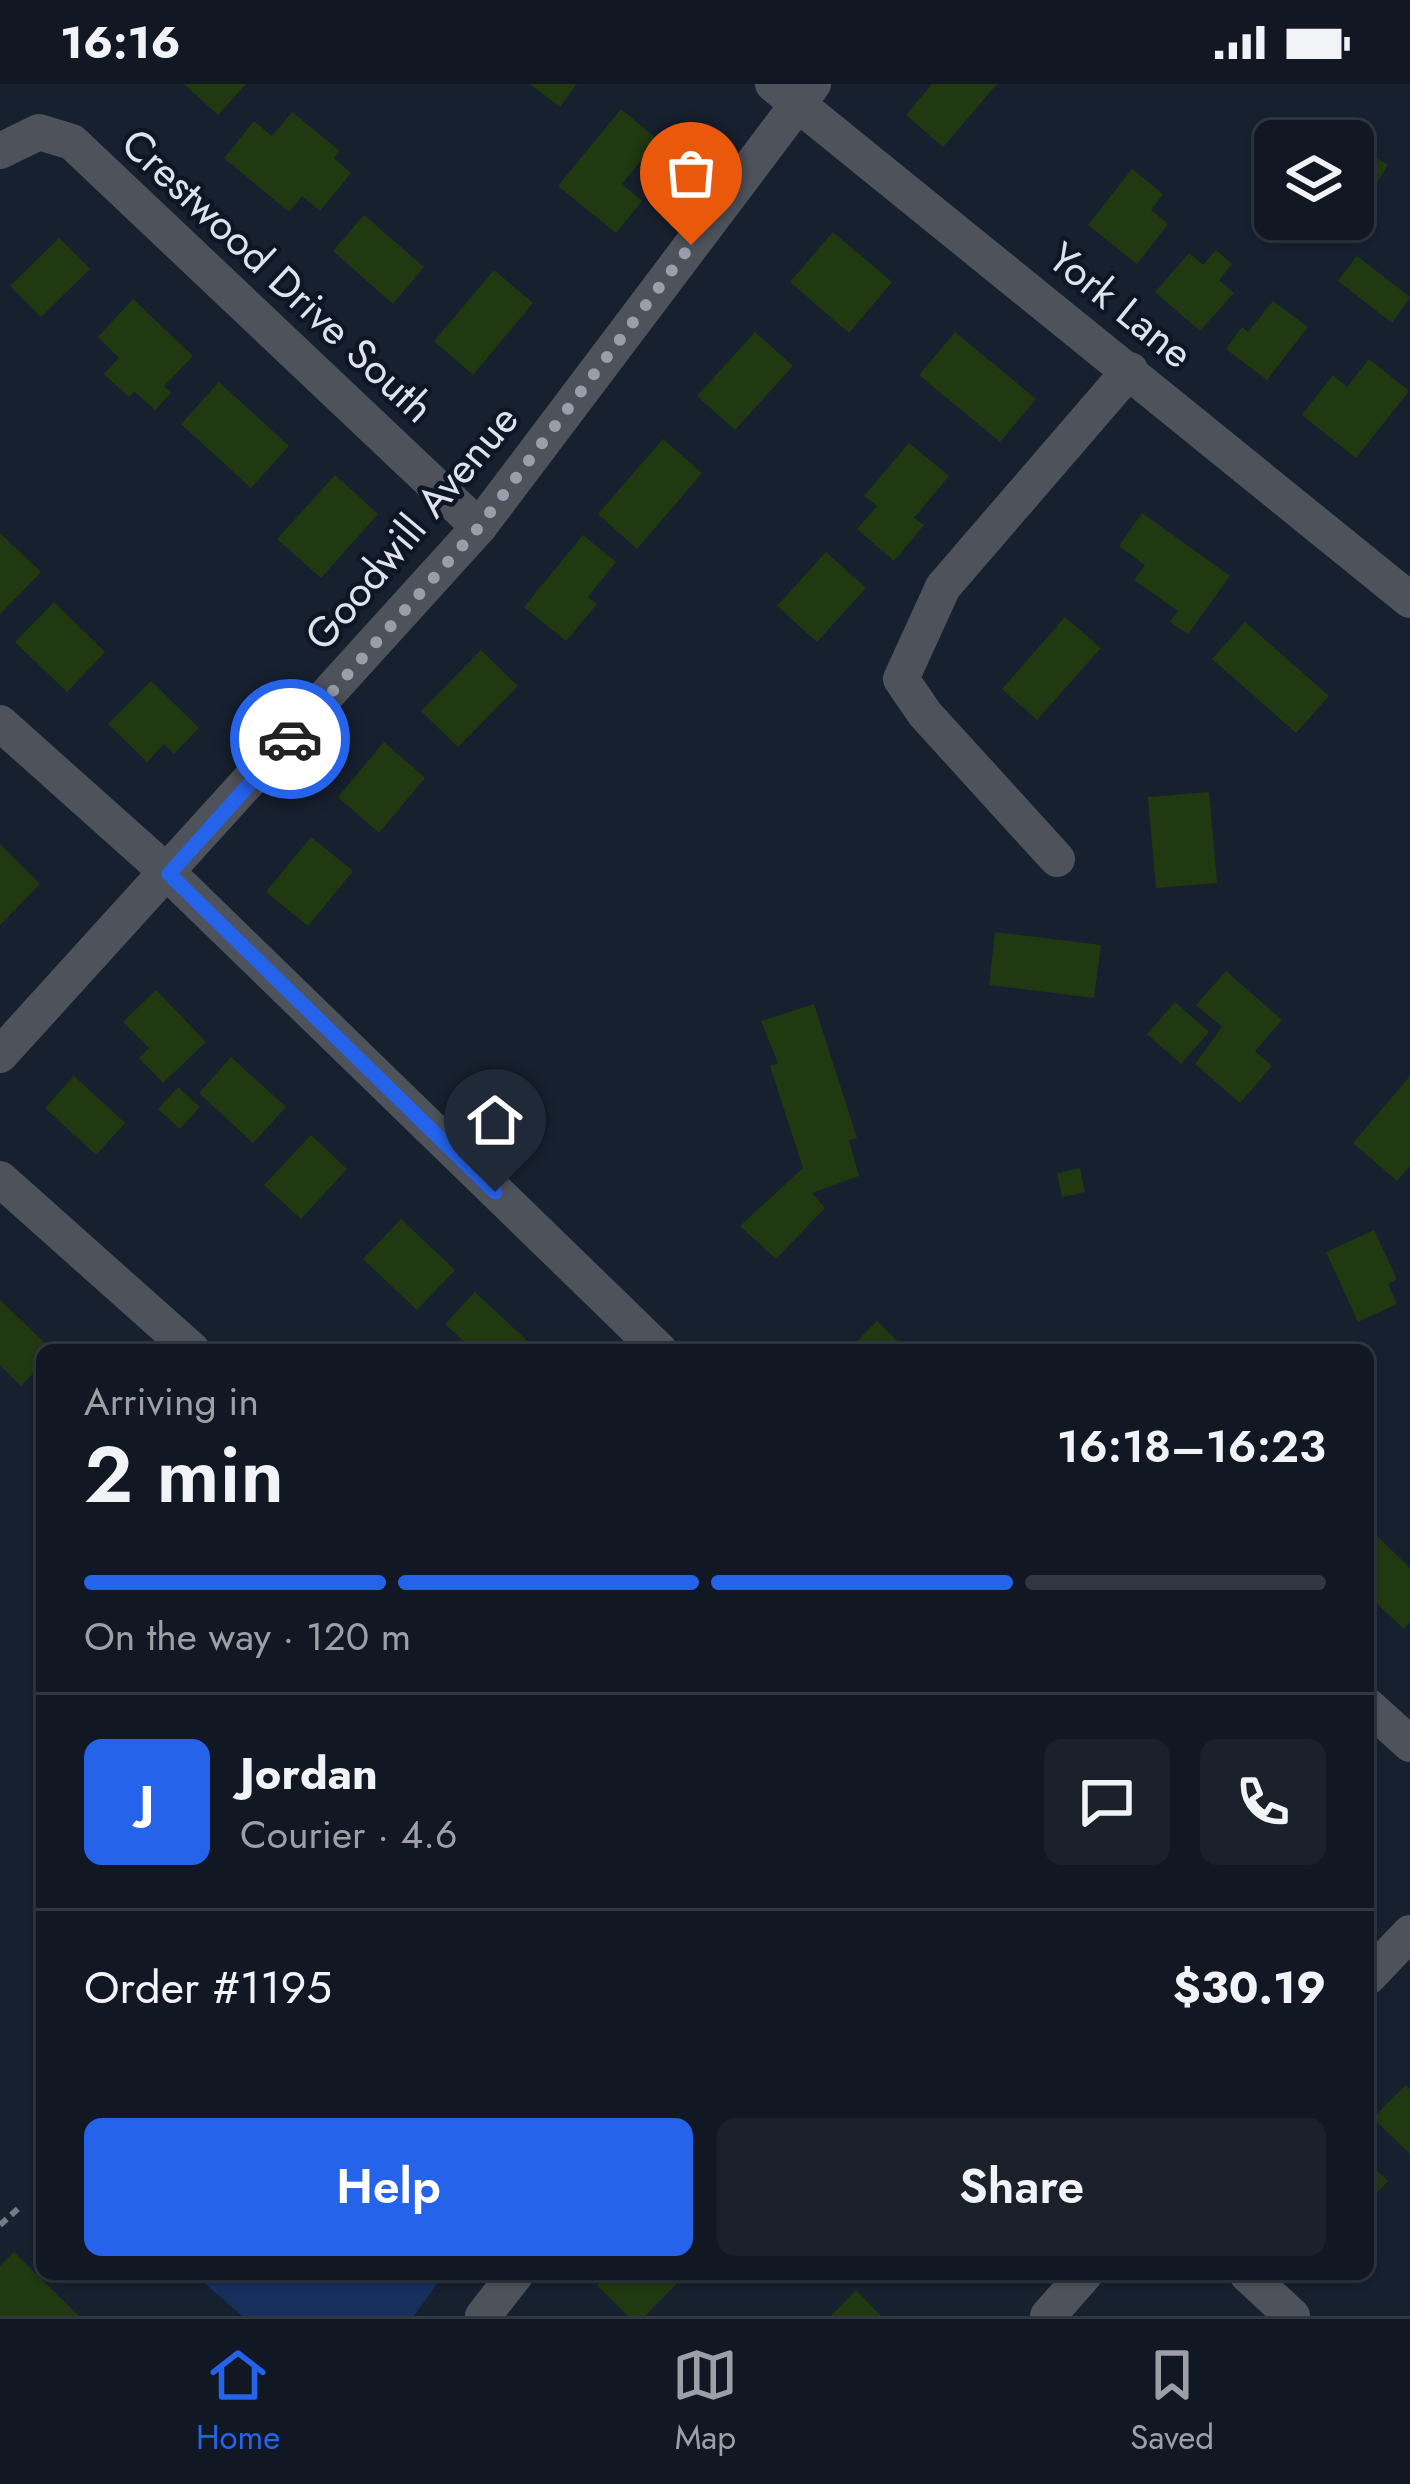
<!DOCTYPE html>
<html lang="en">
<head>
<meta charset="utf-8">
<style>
  :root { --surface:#111823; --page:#1a212b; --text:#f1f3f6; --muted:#9ca0a6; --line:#303741; --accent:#2563eb }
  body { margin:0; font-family:Jost,sans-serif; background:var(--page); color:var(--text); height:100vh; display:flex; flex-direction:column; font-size:45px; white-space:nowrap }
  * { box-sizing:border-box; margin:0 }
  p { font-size:39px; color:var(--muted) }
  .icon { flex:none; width:66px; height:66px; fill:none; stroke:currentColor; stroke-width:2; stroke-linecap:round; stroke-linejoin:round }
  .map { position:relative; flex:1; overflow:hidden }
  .side { position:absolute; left:36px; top:1260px; width:1338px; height:936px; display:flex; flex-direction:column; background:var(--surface); border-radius:18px; box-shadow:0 3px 9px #0004,0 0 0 3px var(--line) }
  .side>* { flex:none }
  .buttons { position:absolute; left:1254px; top:36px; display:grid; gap:24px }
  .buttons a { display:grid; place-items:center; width:120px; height:120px; border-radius:18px; background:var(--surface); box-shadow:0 3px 9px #0004,0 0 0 3px var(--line); font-size:60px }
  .pin { position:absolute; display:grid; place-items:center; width:102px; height:102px; color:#fff; margin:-123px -51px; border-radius:50% 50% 50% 0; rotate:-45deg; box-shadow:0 0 12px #0007 }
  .pin .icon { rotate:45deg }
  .courier { position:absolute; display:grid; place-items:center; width:120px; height:120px; margin:-60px; border:9px solid #2563eb; border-radius:50%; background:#fff; color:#222; box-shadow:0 3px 15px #0007 }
  .summary em { font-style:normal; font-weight:600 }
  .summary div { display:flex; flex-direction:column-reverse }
  .summary { display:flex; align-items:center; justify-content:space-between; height:204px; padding:0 48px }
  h1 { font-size:78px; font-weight:600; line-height:90px }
  .bar { display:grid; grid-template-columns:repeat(4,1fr); gap:18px 12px; align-content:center; height:144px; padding:0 48px }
  .bar i { height:15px; border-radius:9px; background:var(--line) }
  .bar .selected { background:var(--accent) }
  .bar p { grid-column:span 4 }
  .line { display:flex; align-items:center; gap:30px; padding:0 48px; border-top:3px solid var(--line) }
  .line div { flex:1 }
  .round { display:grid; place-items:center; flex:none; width:126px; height:126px; border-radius:18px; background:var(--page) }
  .action { display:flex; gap:24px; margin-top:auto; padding:24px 48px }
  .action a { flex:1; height:138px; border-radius:18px; background:var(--accent); color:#fff; font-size:48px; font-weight:600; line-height:138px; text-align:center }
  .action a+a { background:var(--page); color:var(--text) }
  .status { display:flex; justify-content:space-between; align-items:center; height:84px; padding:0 60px; background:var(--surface); direction:ltr }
  .status svg { height:33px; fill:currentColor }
  .tabs { display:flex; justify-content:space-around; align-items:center; height:168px; border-top:3px solid var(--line); background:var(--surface); font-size:33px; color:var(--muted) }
  .tabs a { display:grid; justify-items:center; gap:6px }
  .tabs .selected { color:var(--accent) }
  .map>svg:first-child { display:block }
</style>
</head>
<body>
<div class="status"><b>16:16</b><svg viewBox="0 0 49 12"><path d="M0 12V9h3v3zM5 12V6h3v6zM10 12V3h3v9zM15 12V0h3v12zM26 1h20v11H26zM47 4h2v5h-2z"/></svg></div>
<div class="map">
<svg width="1410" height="2232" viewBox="0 0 1410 2232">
  <rect width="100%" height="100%" fill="#17202f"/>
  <path fill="#162f5d" d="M194,2190H444L414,2232H242Z"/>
  <g fill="#203910">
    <path d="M184,0H246L218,31Z"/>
    <path d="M530,0H577L560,23Z"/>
    <path d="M932,0H997L943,63L906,31Z"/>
    <path d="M621,25L658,56L622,100L642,117L616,149L558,102Z"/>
    <path d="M292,28L340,67L334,74L351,89L320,127L302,112L289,128L224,74L254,37L272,52Z"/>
    <path d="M1358,62L1388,81L1367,116L1353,107Z"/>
    <path d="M1132,85L1163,110L1151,126L1168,140L1137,180L1088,141Z"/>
    <path d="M364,131L424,183L393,220L333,167Z"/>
    <path d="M833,148L892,198L849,249L790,198Z"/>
    <path d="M59,154L90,185L41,233L10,202Z"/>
    <path d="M1216,166L1232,180L1219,196L1234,209L1200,247L1155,208L1189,169L1203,181Z"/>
    <path d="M1357,172L1410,213L1392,239L1338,197Z"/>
    <path d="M494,186L533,219L473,291L434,257Z"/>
    <path d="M133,215L193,272L164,302L171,309L155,326L134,307L129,313L104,290L119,274L98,253Z"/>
    <path d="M1273,217L1308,243L1267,296L1226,265L1242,243L1248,248Z"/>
    <path d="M755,248L793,282L735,346L697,312Z"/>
    <path d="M955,248L1036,315L1000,358L919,291Z"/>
    <path d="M1369,275L1409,307L1356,374L1302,331L1333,291L1347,303Z"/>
    <path d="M219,298L289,362L251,404L181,340Z"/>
    <path d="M663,355L702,389L637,465L598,430Z"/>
    <path d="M909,359L949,392L914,434L924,441L894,477L857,445L877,422L864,412Z"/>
    <path d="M335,391L378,430L321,494L277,455Z"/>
    <path d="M1142,429L1230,492L1188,550L1170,538L1178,527L1134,496L1145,481L1119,462Z"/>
    <path d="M0,449L41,488L0,530Z"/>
    <path d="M583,451L616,478L588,513L597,520L566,557L524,523Z"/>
    <path d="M826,468L866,504L817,558L777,522Z"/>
    <path d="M54,518L105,568L67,608L15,558Z"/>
    <path d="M1065,533L1101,564L1037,636L1002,605Z"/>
    <path d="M1245,538L1329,612L1296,649L1212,575Z"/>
    <path d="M481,566L518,602L458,663L421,627Z"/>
    <path d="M151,597L199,644L174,670L164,660L147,678L108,640Z"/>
    <path d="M384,658L425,694L379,749L338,713Z"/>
    <path d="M1209,708L1217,799L1156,804L1148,713Z"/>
    <path d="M311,753L353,787L308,842L266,808Z"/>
    <path d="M0,760L40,800L0,841Z"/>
    <path d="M995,848L1101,861L1094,914L989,901Z"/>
    <path d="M1226,887L1282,936L1255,967L1272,982L1240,1019L1195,980L1222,943L1196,921Z"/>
    <path d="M156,906L206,958L163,999L139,974L149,964L123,938Z"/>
    <path d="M1175,918L1209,948L1181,980L1147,950Z"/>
    <path d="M814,920L857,1054L849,1056L859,1092L812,1109L825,1124L776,1175L740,1142L803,1084L770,982L778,979L761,937Z"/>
    <path d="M231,973L286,1023L253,1059L199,1009Z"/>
    <path d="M74,992L125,1039L96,1071L45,1024Z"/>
    <path d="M1410,992V1082L1397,1097L1353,1059Z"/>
    <path d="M178,1003L200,1023L180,1045L158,1025Z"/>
    <path d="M311,1051L347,1085L301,1135L264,1101Z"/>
    <path d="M1080,1084L1085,1108L1062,1113L1057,1089Z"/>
    <path d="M401,1135L455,1186L417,1226L363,1175Z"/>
    <path d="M1374,1146L1397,1195L1388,1200L1397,1220L1358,1238L1326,1168Z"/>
    <path d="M475,1208L537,1266H473L445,1240Z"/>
    <path d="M0,1216L52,1266H42V1280L21,1302L0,1281Z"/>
    <path d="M877,1237L907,1266H848Z"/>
    <path d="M1375,1450L1410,1484V1538L1404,1545L1368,1511V1458Z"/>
    <path d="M1406,2001L1410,2005V2070L1373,2034Z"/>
    <path d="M1368,2078L1388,2097L1368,2119Z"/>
    <path d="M14,2168L79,2232H0V2182Z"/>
    <path d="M608,2190H686L645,2232H628L597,2201Z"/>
    <path d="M856,2206L881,2232H831Z"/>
  </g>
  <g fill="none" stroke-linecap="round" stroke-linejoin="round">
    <path stroke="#737b87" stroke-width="6" stroke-dasharray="9 6" stroke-linecap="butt" d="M0,2141L21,2122"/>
    <g stroke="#4e525a" stroke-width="36">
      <path d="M773,0L1410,516"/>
      <path d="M0,67L39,48L72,58L479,443"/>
      <path d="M0,639L169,790L659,1266"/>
      <path d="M1057,775L925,630L901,595L943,503L1130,286"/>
      <path d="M0,971L479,443L813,0"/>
      <path d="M0,1095L192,1266"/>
      <path d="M1368,1622L1410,1660"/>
      <path d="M1368,1893L1410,1849"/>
      <path d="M1247,2190L1292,2232"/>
      <path d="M483,2232L516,2190"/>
      <path d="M1048,2232L1085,2190"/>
    </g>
  </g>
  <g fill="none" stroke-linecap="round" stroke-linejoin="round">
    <path stroke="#989faa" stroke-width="12" stroke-dasharray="0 21.6" d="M290,655L479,443L691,161"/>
    <path stroke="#2563eb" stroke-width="15" d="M290,655L169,790L495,1108"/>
  </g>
  <g text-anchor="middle" stroke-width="9" stroke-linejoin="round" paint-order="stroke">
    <g font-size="42" fill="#dde3ed" stroke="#0e1625">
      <text transform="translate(278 191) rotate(43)" y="15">Crestwood Drive South</text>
      <text transform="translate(1121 221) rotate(39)" y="15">York Lane</text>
      <text transform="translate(411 443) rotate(-50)" y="15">Goodwill Avenue</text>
    </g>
  </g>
</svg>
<div class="buttons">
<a><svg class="icon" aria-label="layers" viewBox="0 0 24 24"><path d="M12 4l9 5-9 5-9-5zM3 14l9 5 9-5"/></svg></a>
</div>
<div class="pin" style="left:691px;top:161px;background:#ea580c"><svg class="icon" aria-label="bag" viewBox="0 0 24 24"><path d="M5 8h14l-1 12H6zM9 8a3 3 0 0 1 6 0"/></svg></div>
<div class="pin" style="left:495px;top:1108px;background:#1f2937"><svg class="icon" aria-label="home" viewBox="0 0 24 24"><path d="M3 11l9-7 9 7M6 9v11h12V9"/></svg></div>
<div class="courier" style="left:290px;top:655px"><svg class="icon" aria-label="car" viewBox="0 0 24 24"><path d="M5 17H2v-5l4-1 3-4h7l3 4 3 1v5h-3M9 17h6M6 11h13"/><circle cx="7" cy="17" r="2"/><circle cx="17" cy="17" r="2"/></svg></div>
<section class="side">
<div class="summary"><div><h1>2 min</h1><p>Arriving in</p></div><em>16:18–16:23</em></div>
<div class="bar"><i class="selected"></i><i class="selected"></i><i class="selected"></i><i></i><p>On the way · 120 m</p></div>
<div class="line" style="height:216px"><b class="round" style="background:var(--accent);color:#fff">J</b><div><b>Jordan</b><p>Courier · 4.6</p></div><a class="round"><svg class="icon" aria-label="chat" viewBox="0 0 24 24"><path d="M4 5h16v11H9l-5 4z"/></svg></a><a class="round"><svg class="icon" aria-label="phone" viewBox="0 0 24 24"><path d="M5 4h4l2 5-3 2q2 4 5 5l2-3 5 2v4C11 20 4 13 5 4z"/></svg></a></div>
<div class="line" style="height:156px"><div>Order #1195</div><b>$30.19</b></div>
<div class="action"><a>Help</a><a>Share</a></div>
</section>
</div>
<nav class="tabs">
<a class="selected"><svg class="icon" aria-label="home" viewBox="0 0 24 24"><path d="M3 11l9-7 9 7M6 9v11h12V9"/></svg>Home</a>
<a><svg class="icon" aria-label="map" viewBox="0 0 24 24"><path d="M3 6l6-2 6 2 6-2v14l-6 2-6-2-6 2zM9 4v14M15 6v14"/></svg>Map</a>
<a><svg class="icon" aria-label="saved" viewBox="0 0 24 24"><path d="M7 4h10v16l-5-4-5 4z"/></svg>Saved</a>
</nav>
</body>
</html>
